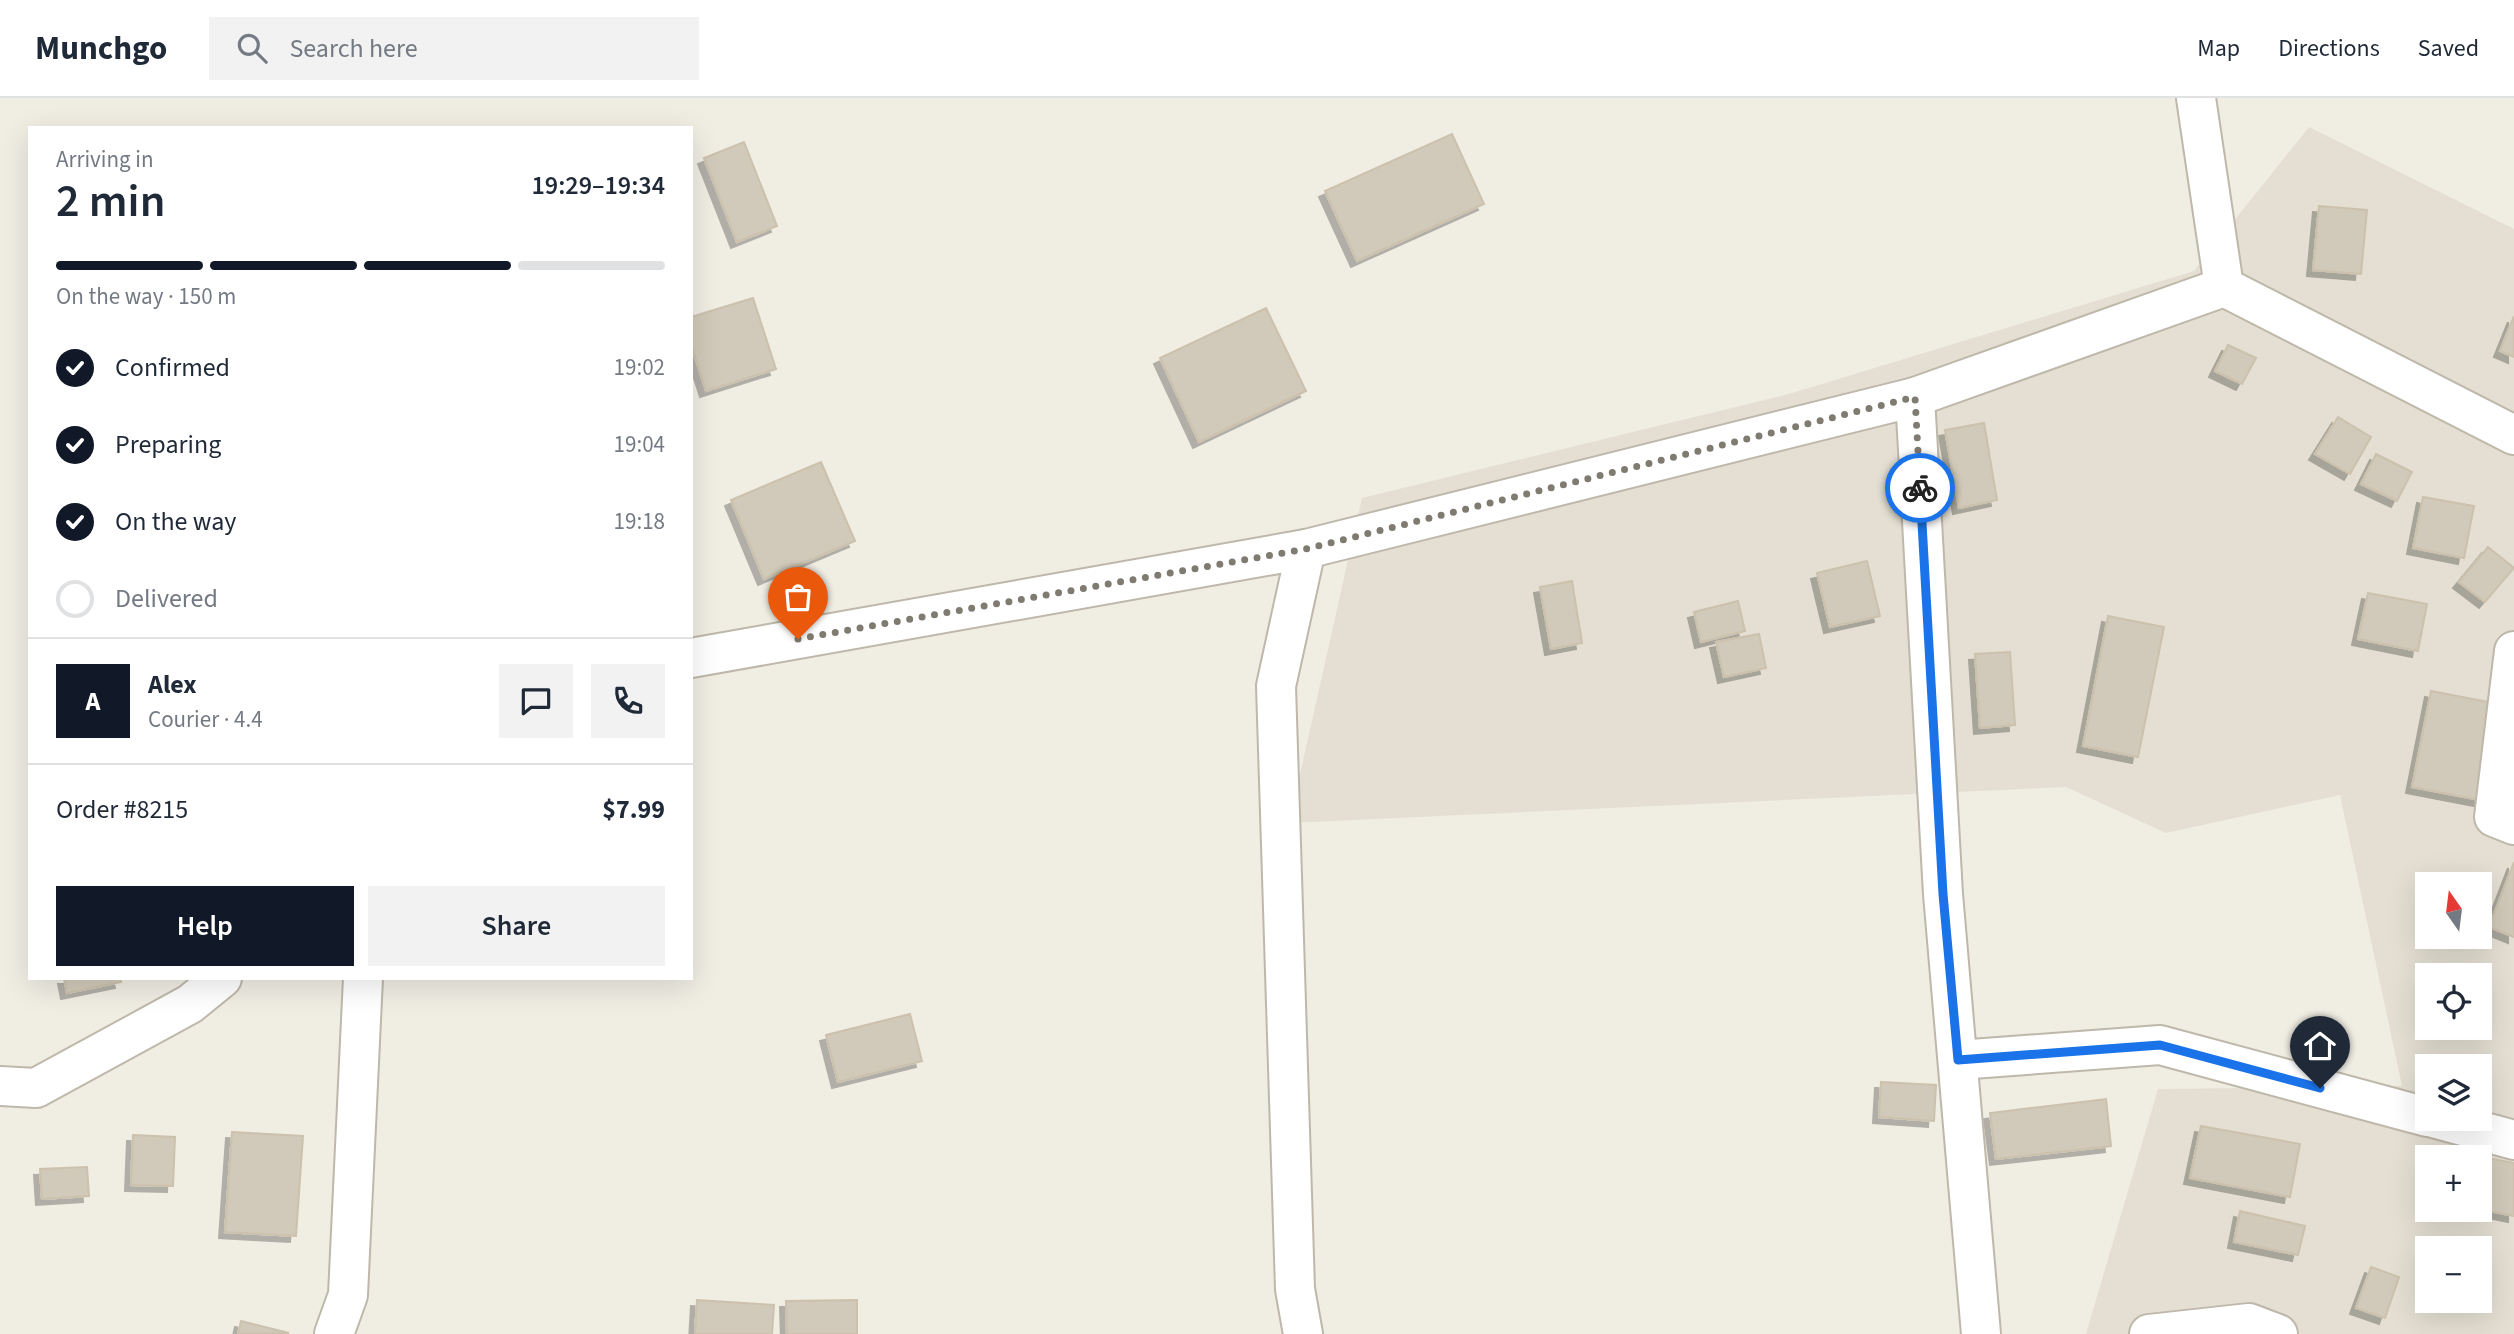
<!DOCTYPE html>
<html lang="en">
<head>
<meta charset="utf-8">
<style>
  :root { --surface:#fff; --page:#f2f2f3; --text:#1f2937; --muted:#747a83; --line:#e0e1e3; --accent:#111827 }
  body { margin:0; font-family:"Source Sans 3",sans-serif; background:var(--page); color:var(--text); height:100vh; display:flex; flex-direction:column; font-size:26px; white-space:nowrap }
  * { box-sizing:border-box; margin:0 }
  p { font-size:23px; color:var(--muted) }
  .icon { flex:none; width:38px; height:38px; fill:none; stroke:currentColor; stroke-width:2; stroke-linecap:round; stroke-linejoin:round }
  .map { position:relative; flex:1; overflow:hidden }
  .panel { position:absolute; left:28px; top:28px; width:665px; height:854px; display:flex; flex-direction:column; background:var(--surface); border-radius:0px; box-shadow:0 7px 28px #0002 }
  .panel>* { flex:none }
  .needle { width:46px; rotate:346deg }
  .controls { position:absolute; left:2415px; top:774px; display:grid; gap:14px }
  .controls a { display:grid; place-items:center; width:77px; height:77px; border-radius:0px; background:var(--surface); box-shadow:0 7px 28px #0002; font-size:35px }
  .pin { position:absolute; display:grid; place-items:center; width:60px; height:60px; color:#fff; margin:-72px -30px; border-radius:50% 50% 50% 0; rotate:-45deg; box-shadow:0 0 7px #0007 }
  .pin .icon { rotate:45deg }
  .courier { position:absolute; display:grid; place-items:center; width:70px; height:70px; margin:-35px; border:5px solid #1a73e8; border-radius:50%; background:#fff; color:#222; box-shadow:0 2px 9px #0007 }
  .headline em { font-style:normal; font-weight:600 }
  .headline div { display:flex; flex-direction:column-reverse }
  .headline { display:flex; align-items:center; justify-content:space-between; height:119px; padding:0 28px }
  h1 { font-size:46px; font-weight:600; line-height:52px }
  .bar { display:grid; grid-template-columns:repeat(4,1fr); gap:10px 7px; align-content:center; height:84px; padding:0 28px }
  .bar i { height:9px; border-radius:5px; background:var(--line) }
  .bar .current { background:var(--accent) }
  .bar p { grid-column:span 4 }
  .line { display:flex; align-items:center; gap:18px; padding:0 28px; border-top:2px solid var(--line) }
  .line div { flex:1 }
  .round { display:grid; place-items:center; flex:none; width:74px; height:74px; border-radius:0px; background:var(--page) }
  ol { padding:0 28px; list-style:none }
  li { display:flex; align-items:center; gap:21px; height:77px }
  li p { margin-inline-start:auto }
  li .icon { padding:7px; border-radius:50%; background:var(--accent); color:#fff; stroke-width:4 }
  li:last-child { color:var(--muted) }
  li i { width:38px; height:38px; border:4px solid var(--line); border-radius:50% }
  .action { display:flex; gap:14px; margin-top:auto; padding:14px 28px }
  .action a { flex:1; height:80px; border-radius:0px; background:var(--accent); color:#fff; font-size:28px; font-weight:600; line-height:80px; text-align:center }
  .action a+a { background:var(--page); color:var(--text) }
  header { display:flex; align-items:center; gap:42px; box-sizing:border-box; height:98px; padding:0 35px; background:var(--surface); border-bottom:2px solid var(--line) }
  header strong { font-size:33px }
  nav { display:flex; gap:38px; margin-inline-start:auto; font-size:24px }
  .search { width:490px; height:63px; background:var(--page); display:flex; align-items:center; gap:18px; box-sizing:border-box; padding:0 24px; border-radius:0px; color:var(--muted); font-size:26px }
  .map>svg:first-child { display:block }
</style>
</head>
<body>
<header>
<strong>Munchgo</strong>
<div class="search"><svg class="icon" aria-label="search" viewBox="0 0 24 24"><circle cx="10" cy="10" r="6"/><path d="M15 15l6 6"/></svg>Search here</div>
<nav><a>Map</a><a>Directions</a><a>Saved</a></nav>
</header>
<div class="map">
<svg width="2514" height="1236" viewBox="0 0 2514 1236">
  <defs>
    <filter id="shadow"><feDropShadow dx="-6" dy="6" stdDeviation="0" flood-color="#0004"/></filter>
  </defs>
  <rect width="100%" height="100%" fill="#f0ede3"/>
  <path fill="#e4dfd2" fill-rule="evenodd" d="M2309,29L2514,131V1236H2086L2158,991L2402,988L2340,697L2166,735L2066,689L1289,725L1362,400L1789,296L2194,173ZM2427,786H2480V838H2427ZM2427,877H2480V929H2427ZM2427,968H2480V1020H2427ZM2427,1059H2480V1111H2427ZM2427,1150H2480V1202H2427Z"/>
  <g fill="#d1c9b9" stroke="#ccc1ad" stroke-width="2" filter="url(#shadow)">
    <path d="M1452,36L1484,106L1357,163L1325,93Z"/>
    <path d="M744,44L777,128L737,144L704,60Z"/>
    <path d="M2319,108L2367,112L2361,176L2313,172Z"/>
    <path d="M753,200L776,271L706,293L691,246V219Z"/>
    <path d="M1266,210L1306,293L1199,344L1160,260Z"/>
    <path d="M2514,218V259L2500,253Z"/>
    <path d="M2228,247L2256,260L2242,286L2215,273Z"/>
    <path d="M2338,319L2371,339L2350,376L2315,356Z"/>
    <path d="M1984,325L1997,402L1959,410L1945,332Z"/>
    <path d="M2376,356L2412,374L2397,403L2361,386Z"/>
    <path d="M821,364L855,443L764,481L731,402Z"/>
    <path d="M2423,399L2474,408L2464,460L2413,450Z"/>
    <path d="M2488,449L2514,470L2485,504L2459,484Z"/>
    <path d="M1867,463L1880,518L1830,529L1817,475Z"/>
    <path d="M1572,483L1582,545L1551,551L1540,489Z"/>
    <path d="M2368,495L2427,506L2418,553L2358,541Z"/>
    <path d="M1738,503L1745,533L1701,544L1694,514Z"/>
    <path d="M2108,518L2164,529L2138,659L2083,648Z"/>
    <path d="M1759,536L1766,570L1724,579L1716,544Z"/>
    <path d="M2010,554L2015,627L1980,630L1975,556Z"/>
    <path d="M2431,593L2499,606L2480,702L2412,689Z"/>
    <path d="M2514,764V839L2489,829Z"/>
    <path d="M64,880H120L121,884L67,895Z"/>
    <path d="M910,916L922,963L838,984L826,937Z"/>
    <path d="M1881,984L1936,987L1934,1023L1879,1019Z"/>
    <path d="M2106,1001L2111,1048L1996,1061L1990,1015Z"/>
    <path d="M2201,1028L2300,1046L2290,1099L2190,1080Z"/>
    <path d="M232,1034L303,1038L296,1138L225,1134Z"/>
    <path d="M133,1037L175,1039L173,1088L131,1087Z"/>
    <path d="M2462,1055L2514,1065V1118L2480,1111V1059H2461Z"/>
    <path d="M87,1069L89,1098L42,1101L40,1071Z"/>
    <path d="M2240,1113L2305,1128L2298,1157L2234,1144Z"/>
    <path d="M2371,1169L2399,1179L2385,1220L2356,1210Z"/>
    <path d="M697,1202L774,1207L772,1236H695Z"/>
    <path d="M857,1202V1236H787L786,1203Z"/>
    <path d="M241,1223L289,1235L238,1236Z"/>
  </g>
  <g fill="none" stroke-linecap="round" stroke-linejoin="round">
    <g stroke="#beb8aa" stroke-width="42">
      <g id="minor">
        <path d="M2196,0L2224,189"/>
        <path d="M1915,299L1943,796L1981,1236"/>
        <path d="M2514,553L2494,719L2514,727"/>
        <path d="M691,560L1306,451L1915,299L2224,189L2514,337"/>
        <path d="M1958,962L2160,947L2427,1019"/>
        <path d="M0,988L36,990L190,906L222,880"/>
        <path d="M2433,1020L2514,1042"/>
        <path d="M334,1236L348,1197L363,880"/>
        <path d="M1303,1236L1295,1191L1276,588L1306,451"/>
        <path d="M2149,1236L2249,1225L2278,1236"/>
      </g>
    </g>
    <use href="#minor" stroke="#fff" stroke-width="38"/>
  </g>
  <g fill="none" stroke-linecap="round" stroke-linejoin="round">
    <path stroke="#7f7b71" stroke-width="7" stroke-dasharray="0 12.6" d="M798,541L1306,451L1915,299L1920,390"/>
    <path stroke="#1a73e8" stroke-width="9" d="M1920,390L1943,796L1958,962L2160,947L2320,990"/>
  </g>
</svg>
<div class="controls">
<a><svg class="needle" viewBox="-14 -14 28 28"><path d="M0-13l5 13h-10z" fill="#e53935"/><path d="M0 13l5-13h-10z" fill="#747a83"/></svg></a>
<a><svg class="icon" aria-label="locate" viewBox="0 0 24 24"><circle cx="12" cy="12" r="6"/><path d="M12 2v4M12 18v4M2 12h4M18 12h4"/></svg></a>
<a><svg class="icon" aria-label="layers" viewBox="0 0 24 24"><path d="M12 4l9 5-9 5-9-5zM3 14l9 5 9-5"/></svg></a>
<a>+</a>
<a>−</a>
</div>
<div class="pin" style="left:798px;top:541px;background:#ea580c"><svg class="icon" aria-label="bag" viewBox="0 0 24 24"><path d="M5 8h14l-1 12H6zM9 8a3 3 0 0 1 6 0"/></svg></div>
<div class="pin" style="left:2320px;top:990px;background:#1f2937"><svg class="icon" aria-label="home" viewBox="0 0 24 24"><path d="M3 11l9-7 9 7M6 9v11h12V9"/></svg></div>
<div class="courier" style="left:1920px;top:390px"><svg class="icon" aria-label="bike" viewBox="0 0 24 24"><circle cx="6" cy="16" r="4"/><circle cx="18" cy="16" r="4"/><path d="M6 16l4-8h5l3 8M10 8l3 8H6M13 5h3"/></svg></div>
<section class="panel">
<div class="headline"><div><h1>2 min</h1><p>Arriving in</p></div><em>19:29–19:34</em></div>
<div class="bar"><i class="current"></i><i class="current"></i><i class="current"></i><i></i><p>On the way · 150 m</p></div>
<ol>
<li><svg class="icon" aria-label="check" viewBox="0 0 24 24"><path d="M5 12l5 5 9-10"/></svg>Confirmed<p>19:02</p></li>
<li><svg class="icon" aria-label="check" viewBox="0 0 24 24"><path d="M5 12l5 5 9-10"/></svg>Preparing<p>19:04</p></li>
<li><svg class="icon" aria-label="check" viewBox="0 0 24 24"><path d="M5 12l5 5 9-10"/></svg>On the way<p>19:18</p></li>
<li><i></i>Delivered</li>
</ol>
<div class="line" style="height:126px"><b class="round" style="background:var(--accent);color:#fff">A</b><div><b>Alex</b><p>Courier · 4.4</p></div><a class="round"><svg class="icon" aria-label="chat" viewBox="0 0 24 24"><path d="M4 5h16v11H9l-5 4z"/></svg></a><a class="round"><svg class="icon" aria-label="phone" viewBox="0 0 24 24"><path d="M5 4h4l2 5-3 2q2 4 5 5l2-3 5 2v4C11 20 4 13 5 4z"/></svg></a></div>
<div class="line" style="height:91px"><div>Order #8215</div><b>$7.99</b></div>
<div class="action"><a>Help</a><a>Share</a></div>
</section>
</div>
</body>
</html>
